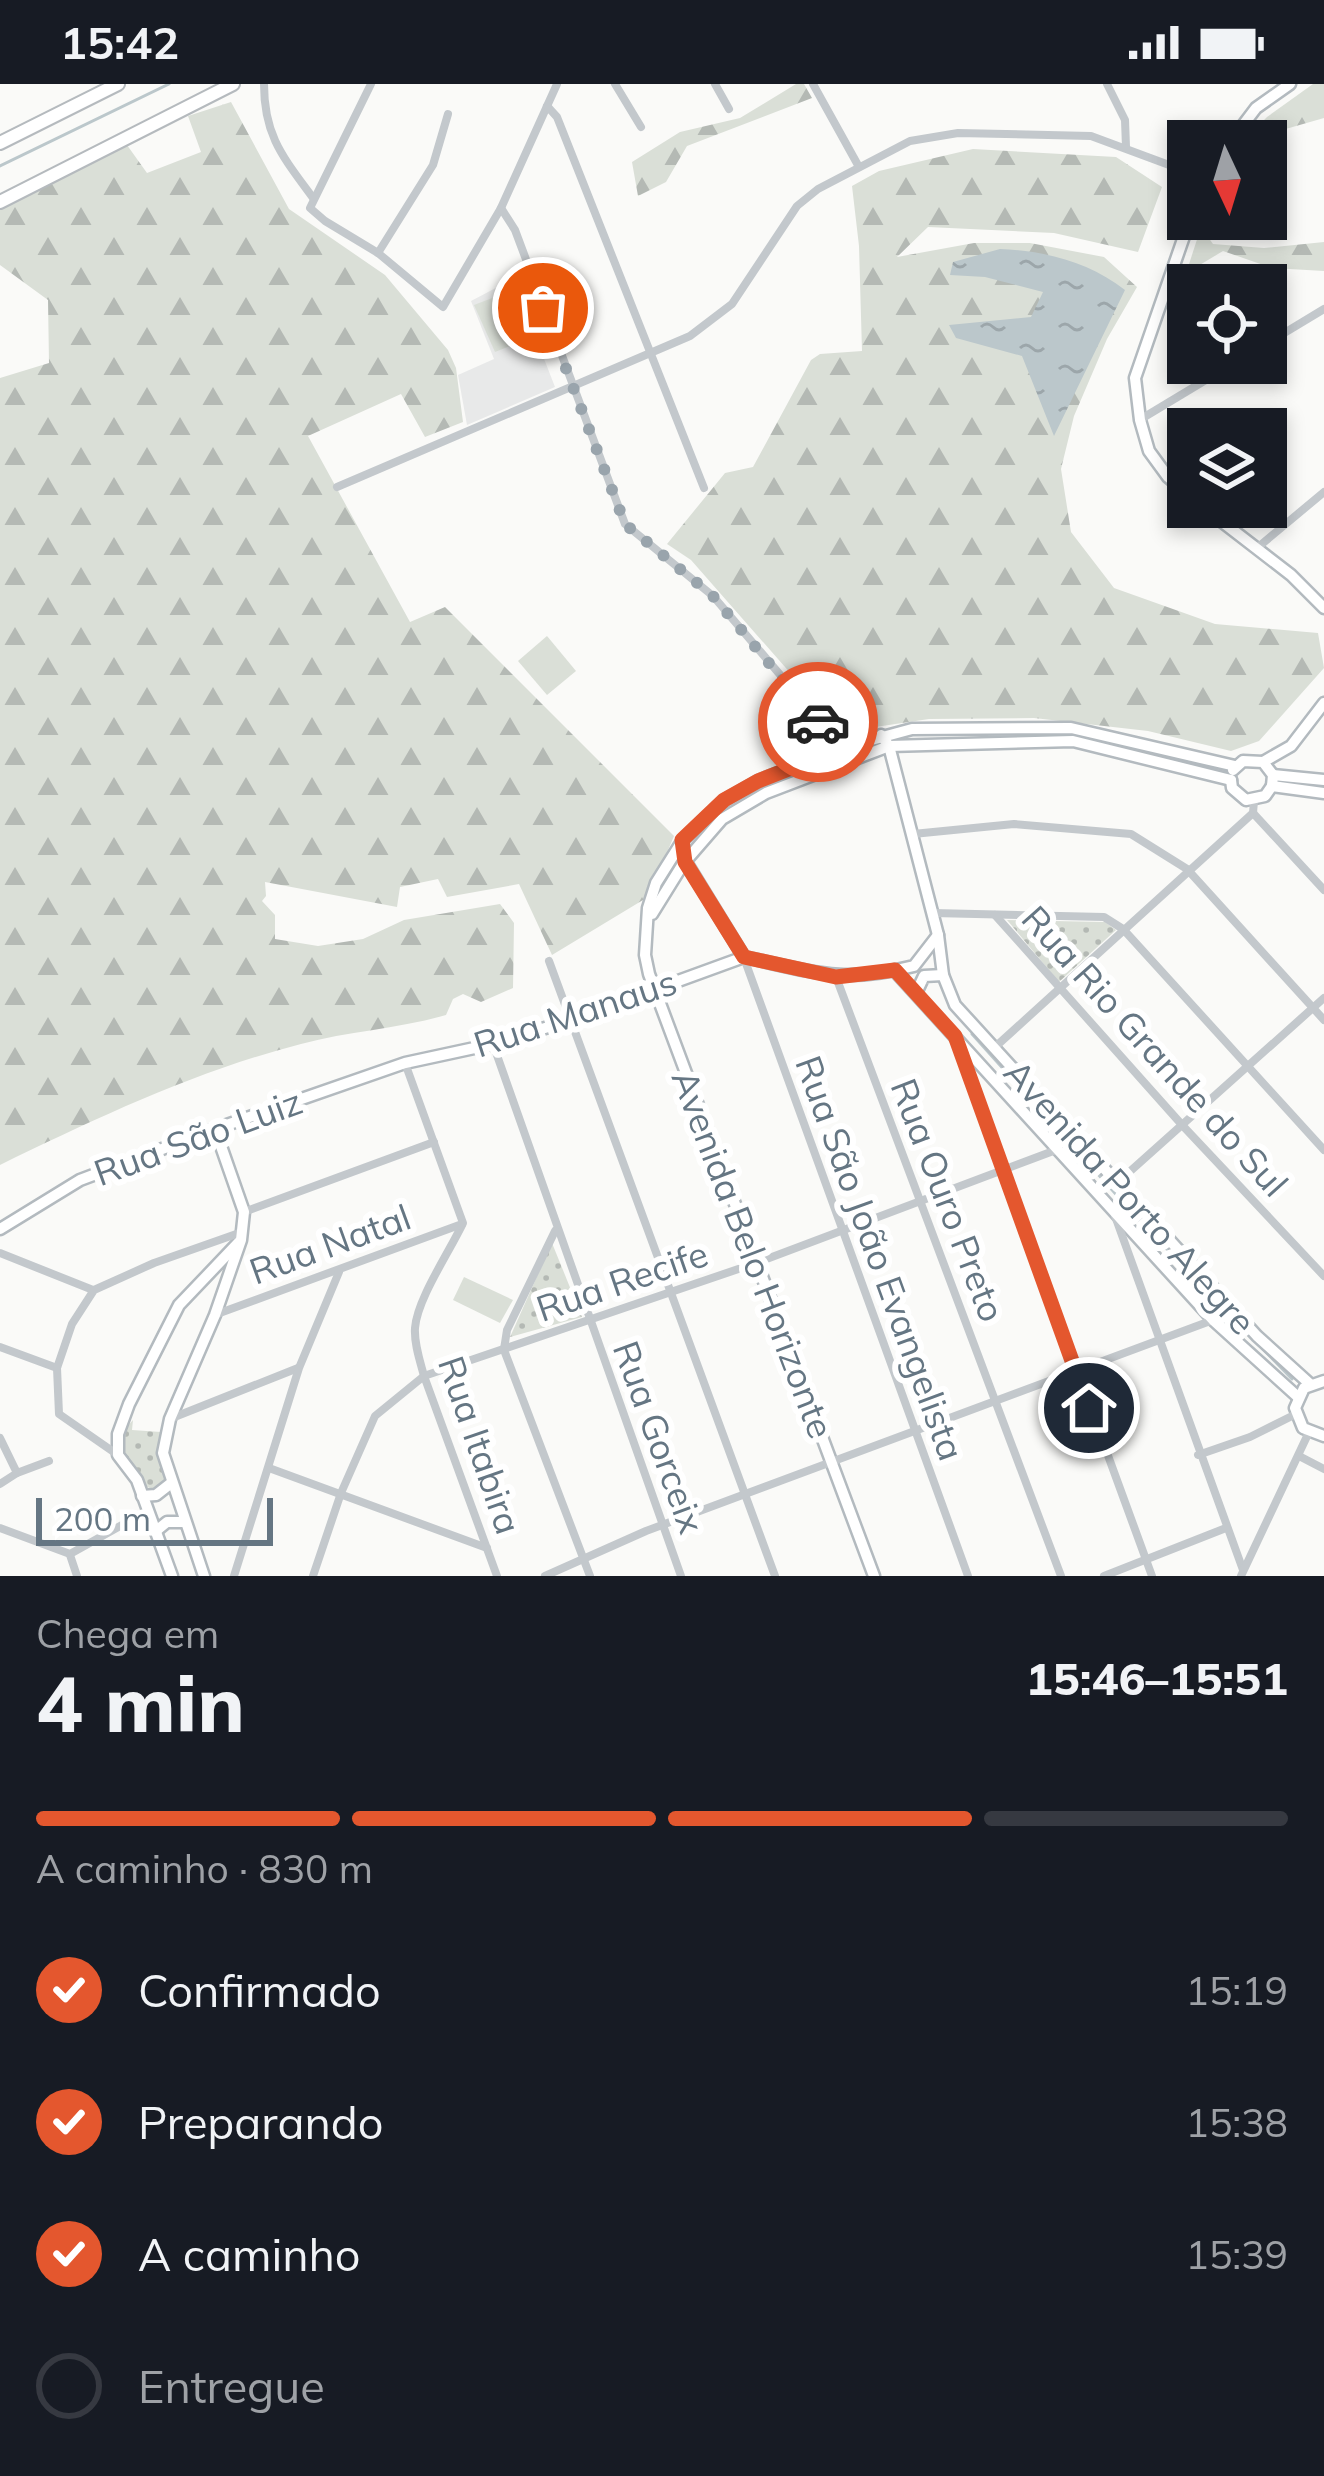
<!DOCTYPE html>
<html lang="pt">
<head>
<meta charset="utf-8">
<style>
  :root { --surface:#171b24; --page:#20242c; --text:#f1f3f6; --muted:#9ea1a6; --line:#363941; --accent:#e4572e }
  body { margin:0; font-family:Mulish,sans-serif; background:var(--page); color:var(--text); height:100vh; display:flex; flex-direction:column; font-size:45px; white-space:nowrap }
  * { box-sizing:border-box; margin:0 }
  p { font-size:39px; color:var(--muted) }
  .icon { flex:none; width:66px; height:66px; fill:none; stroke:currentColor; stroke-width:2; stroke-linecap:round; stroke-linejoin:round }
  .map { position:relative; height:1492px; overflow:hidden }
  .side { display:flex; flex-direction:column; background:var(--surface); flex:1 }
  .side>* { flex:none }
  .needle { width:78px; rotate:176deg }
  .buttons { position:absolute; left:1167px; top:36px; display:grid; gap:24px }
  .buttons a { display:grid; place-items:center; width:120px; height:120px; border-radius:0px; background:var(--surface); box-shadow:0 6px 18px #0003; font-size:60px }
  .scale { position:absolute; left:36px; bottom:30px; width:237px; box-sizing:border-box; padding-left:12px; border:6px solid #657683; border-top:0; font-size:33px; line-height:42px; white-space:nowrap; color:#657683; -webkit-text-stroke:9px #fff; paint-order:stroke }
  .pin { position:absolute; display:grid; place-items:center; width:102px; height:102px; color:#fff; margin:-51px; border:6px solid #fff; border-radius:50%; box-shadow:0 3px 12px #0007 }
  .courier { position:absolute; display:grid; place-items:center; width:120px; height:120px; margin:-60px; border:9px solid #e4572e; border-radius:50%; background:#fff; color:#222; box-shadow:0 3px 15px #0007 }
  .head em { font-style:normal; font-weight:800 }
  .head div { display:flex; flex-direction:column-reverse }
  .head { display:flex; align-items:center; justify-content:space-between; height:204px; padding:0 36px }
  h1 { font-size:78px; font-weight:800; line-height:90px }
  .bar { display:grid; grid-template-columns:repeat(4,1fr); gap:18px 12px; align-content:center; height:144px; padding:0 36px }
  .bar i { height:15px; border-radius:9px; background:var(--line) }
  .bar .selected { background:var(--accent) }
  .bar p { grid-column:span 4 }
  ol { padding:0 36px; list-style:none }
  li { display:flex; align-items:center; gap:36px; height:132px }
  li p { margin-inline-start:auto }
  li .icon { padding:12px; border-radius:50%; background:var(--accent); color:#fff; stroke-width:4 }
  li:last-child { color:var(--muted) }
  li i { width:66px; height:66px; border:6px solid var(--line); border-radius:50% }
  .status { display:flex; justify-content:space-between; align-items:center; height:84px; padding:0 60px; background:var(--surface); direction:ltr }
  .status svg { height:33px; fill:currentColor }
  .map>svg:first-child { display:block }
</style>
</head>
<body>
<div class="status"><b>15:42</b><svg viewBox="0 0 49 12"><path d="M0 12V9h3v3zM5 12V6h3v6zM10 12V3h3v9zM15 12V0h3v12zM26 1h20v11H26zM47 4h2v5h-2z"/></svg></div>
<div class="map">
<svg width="1324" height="1492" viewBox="0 0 1324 1492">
  <defs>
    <pattern id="forest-firs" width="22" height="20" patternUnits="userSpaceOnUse" patternTransform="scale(3)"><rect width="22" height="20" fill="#dadfd7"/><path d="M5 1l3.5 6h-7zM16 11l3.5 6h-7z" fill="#b4b9b4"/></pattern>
    <pattern id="park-dots" width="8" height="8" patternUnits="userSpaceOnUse" patternTransform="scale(3)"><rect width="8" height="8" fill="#dadfd7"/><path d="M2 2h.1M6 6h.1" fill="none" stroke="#b4b9b4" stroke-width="1.8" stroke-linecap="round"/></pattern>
    <pattern id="water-ripples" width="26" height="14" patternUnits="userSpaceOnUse" patternTransform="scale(3)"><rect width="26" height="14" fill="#bbc7cb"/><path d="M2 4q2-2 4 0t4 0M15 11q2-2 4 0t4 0" fill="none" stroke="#9ca6aa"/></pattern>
  </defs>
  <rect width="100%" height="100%" fill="#fafaf8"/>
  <path fill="#e8e9e9" d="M513,195L555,303L467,341L458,291L494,275L471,217Z"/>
  <g fill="url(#forest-firs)">
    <path d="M796,0H804L812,14L687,62L666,98L638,112L632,78L680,48L740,34Z"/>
    <path d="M1313,0H1324V34L1244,57L1267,33Z"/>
    <path d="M231,18L289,125L385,191L448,266L456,284L463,338L425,353L401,310L308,352L410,538L445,523L674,752L648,813L552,871L519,800L447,813L438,795L400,803L397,823L265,798L266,812L262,817L275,831V855L318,862L363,855L404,836L500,820L514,839L513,904L481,918L463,910L453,915L446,931C398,945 349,947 301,960C196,987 97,1034 0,1081V294L49,279L48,216L0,181V126L127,61L147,89L201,68L188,32Z"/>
    <path d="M973,65L1116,73L1162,103L1138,168L1054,149L928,143L897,173L974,159H1030L1104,173L1137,203L1107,255L1074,332L1061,385L1071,448L1114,504L1215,540L1318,549L1324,584L1259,657L1231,667L1148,647L1034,634L929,635L842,648L691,476L667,460L725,389L753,383L811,276L820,270L862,267L859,162L852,102L879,87Z"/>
    <path d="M1201,143L1213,160L1264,164L1324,158V187L1272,184L1223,167L1198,182L1174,240L1171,236Z"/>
  </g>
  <g fill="url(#park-dots)">
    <path d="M1007,836L1105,838L1116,846L1059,898Z"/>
    <path d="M552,1159L582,1233L510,1253Z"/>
    <path d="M133,1336L132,1346L161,1348L167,1396L158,1406L146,1403L123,1372L126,1344Z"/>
  </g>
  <g fill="#dadfd7">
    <path d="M500,211L520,258L495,268L474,221Z"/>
    <path d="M547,552L576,587L547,611L518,577Z"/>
    <path d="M464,1193L513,1216L500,1239L453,1216Z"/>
  </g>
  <path fill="url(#water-ripples)" d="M1000,165C1046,167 1089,178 1125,206L1054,352L1022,272L956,254L949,241L1031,233L1043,208L985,193L950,191L953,178Z"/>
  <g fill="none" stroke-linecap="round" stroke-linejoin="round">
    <g stroke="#bbc7cb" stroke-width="3">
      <path d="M0,82L169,0"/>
      <path d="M972,950L1140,1137L1247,1249"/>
      <path d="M1258,1260L1292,1295"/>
    </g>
    <g stroke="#b3babf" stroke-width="15">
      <g id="secondary">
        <path d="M1231,57L1256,24L1290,0"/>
        <path d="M1188,410L1168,393L1149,367L1140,336L1135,294L1190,135"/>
        <path d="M1203,423L1291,491L1324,524"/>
        <path d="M881,651L889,662L938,851L943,891L955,921L1257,1252L1310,1300"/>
        <path d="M1263,678L1291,662L1324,619"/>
        <path d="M1233,686L1243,677L1263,678L1273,691L1272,702"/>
        <path d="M1273,691L1324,696"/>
        <path d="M1231,696L1232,704L1246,716L1265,712L1272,702"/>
        <path d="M1272,702L1324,709"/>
        <path d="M684,775L744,873C814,888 842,900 914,882L938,851"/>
        <path d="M652,830L683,780L722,735L766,709L889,662L1073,657L1231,696"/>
        <path d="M894,886L1213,1236L1298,1313"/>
        <path d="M917,907L924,892L943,891"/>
        <path d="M0,1145L80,1096L215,1045L405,979L493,960L571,936L744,873"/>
        <path d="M1324,1297L1304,1304L1295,1324L1303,1344L1324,1352"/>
        <path d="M142,1412L156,1411L170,1400"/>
        <path d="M156,1447L167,1438H184"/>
        <path d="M172,1492L137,1396L118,1371V1350L129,1320L179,1221L239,1158"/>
        <path d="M204,1492L163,1369L170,1335L215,1231L241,1156L244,1128L215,1045"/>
        <path d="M874,1492L649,890L645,871L648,824L656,799L683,756L725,716L758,697L842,664L912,645L1071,644L1235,682"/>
      </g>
    </g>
    <g stroke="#b5babe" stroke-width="16">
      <g id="primary">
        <path d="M0,59L118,0"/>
        <path d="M0,118L233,0"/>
      </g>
    </g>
    <g stroke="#c3c8cc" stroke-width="8">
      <path d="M264,0C264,52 283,73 313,114"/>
      <path d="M371,0L310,124L325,137L378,169L443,223L501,124L557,0"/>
      <path d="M615,0L641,43"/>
      <path d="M715,0L729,25"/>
      <path d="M813,0L859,83"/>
      <path d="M1107,0L1125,36L1126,63"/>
      <path d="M547,22L557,33L704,404"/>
      <path d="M501,124L515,146L625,440L713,512L845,667"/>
      <path d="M378,169L433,81L448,30"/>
      <path d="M1266,260L1324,225"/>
      <path d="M1141,335L1234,279"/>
      <path d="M337,403L690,252L732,220L797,122L818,105L910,57L958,49L1091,52L1188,88"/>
      <path d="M1257,464L1324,408"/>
      <path d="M1253,729L1324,806"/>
      <path d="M913,750L1014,740L1131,750L1187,785L1324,936"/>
      <path d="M933,829L1104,833L1123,845L1324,1066"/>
      <path d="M995,831L1183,1042L1324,1192"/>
      <path d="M744,874L968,1492"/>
      <path d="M549,877L775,1492"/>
      <path d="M836,893L1061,1492"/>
      <path d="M957,958L1152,1492"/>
      <path d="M493,960L681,1492"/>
      <path d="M994,964L1253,729L1254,717"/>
      <path d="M405,979L463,1139C450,1167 417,1215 415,1244C414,1260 420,1277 424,1292L497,1492"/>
      <path d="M1117,1099L1324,914"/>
      <path d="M244,1128L434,1058"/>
      <path d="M1115,1132L1243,1486"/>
      <path d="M0,1169L93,1206"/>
      <path d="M217,1230L462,1140"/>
      <path d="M0,1263L57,1284"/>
      <path d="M504,1265L507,1246L555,1147"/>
      <path d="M504,1266L590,1492"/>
      <path d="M172,1334L298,1284"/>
      <path d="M0,1354L17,1389"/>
      <path d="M118,1371L59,1330L57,1284L72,1240L94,1206L154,1179L242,1148"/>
      <path d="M1198,1371L1250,1353L1296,1330"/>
      <path d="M1299,1372L1324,1385"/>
      <path d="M269,1384L487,1464"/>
      <path d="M0,1400L17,1389L49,1377"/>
      <path d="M0,1444L70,1470L147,1427"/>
      <path d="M70,1471L77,1492"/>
      <path d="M234,1492L299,1284L339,1188"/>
      <path d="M313,1492L341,1409L375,1332L424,1292L756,1179L1056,1066"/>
      <path d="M545,1492L646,1447L1213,1236"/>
      <path d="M1104,1492L1226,1444"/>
      <path d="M1241,1492L1309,1348"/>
    </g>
    <use href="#secondary" stroke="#fff" stroke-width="10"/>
    <use href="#primary" stroke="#fff" stroke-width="12"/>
  </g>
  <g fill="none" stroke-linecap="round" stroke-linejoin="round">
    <path stroke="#99a4ac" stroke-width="12" stroke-dasharray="0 21.6" d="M543,224L625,440L713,512L818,638"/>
    <path stroke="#e4572e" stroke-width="15" d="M818,638L842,664L758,697L724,716L682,756L685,778L744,873L836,893L895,886L955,952L1089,1324"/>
  </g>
  <g text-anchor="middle" stroke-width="12" stroke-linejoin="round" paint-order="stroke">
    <g font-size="36" fill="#657683" stroke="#fff">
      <text transform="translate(575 929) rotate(-18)" y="13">Rua Manaus</text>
      <text transform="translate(1155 967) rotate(48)" y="13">Rua Rio Grande do Sul</text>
      <text transform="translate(198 1053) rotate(-20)" y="13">Rua São Luiz</text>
      <text transform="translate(1130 1113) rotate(48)" y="13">Avenida Porto Alegre</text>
      <text transform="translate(948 1116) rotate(69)" y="13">Rua Ouro Preto</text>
      <text transform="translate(330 1160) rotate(-20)" y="13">Rua Natal</text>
      <text transform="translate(753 1170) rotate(69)" y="13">Avenida Belo Horizonte</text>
      <text transform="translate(880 1174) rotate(70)" y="13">Rua São João Evangelista</text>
      <text transform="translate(622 1197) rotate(-19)" y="13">Rua Recife</text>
      <text transform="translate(659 1353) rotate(70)" y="13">Rua Gorceix</text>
      <text transform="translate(480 1361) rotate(71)" y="13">Rua Itabira</text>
    </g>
  </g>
</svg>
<div class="buttons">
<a><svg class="needle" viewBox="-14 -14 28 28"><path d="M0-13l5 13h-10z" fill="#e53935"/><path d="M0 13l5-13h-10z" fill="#9ea1a6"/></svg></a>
<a><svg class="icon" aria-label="locate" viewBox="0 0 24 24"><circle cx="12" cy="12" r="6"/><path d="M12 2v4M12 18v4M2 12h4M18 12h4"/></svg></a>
<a><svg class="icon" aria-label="layers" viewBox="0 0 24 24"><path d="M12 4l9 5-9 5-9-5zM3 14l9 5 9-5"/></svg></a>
</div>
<div class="scale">200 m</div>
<div class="pin" style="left:543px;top:224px;background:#ea580c"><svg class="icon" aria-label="bag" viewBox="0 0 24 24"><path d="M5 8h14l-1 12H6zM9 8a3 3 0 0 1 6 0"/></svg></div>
<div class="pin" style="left:1089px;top:1324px;background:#1f2937"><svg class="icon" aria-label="home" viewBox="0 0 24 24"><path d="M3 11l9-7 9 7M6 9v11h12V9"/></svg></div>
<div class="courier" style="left:818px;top:638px"><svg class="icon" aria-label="car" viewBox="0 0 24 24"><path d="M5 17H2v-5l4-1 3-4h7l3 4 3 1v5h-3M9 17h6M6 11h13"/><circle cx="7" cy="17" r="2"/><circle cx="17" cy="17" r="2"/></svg></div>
</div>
<section class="side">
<div class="head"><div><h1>4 min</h1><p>Chega em</p></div><em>15:46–15:51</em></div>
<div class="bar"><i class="selected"></i><i class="selected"></i><i class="selected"></i><i></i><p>A caminho · 830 m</p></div>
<ol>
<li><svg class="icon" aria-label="check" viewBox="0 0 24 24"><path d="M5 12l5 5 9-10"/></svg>Confirmado<p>15:19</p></li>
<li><svg class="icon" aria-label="check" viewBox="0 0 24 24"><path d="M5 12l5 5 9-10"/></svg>Preparando<p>15:38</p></li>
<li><svg class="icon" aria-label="check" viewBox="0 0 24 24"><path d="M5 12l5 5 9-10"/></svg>A caminho<p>15:39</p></li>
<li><i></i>Entregue</li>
</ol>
</section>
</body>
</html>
